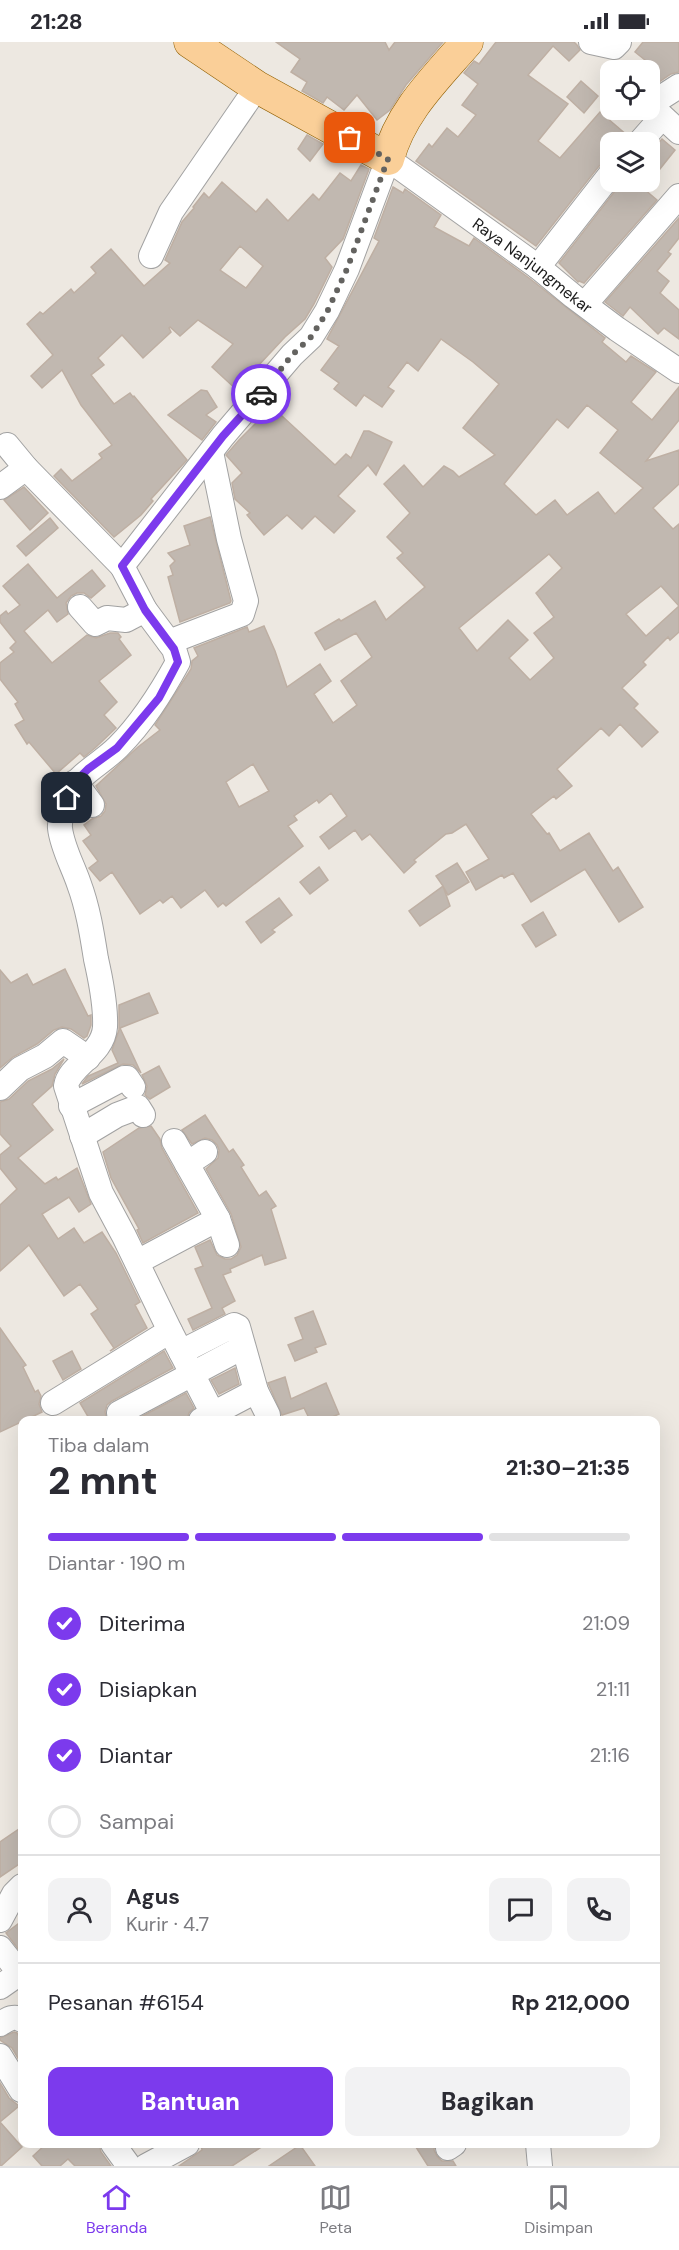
<!DOCTYPE html>
<html lang="id">
<head>
<meta charset="utf-8">
<style>
  :root { --surface:#fff; --page:#f2f2f3; --text:#2b2b33; --muted:#7c7c81; --line:#e1e1e2; --accent:#7c3aed }
  body { margin:0; font-family:"DM Sans",sans-serif; background:var(--page); color:var(--text); height:100vh; display:flex; flex-direction:column; font-size:22px; white-space:nowrap }
  * { box-sizing:border-box; margin:0 }
  p { font-size:20px; color:var(--muted) }
  .icon { flex:none; width:33px; height:33px; fill:none; stroke:currentColor; stroke-width:2; stroke-linecap:round; stroke-linejoin:round }
  .map { position:relative; flex:1; overflow:hidden }
  .details { position:absolute; left:18px; top:1374px; width:642px; height:732px; display:flex; flex-direction:column; background:var(--surface); border-radius:12px; box-shadow:0 6px 24px #0002 }
  .details>* { flex:none }
  .buttons { position:absolute; left:600px; top:18px; display:grid; gap:12px }
  .buttons a { display:grid; place-items:center; width:60px; height:60px; border-radius:12px; background:var(--surface); box-shadow:0 6px 24px #0002; font-size:30px }
  .pin { position:absolute; display:grid; place-items:center; width:51px; height:51px; color:#fff; margin:-26px; border-radius:12px; box-shadow:0 3px 9px #0006 }
  .courier { position:absolute; display:grid; place-items:center; width:60px; height:60px; margin:-30px; border:4px solid #7c3aed; border-radius:50%; background:#fff; color:#222; box-shadow:0 2px 8px #0007 }
  .head em { font-style:normal; font-weight:800 }
  .head div { display:flex; flex-direction:column-reverse }
  .head { display:flex; align-items:center; justify-content:space-between; height:102px; padding:0 30px }
  h1 { font-size:39px; font-weight:800; line-height:45px }
  .bar { display:grid; grid-template-columns:repeat(4,1fr); gap:9px 6px; align-content:center; height:72px; padding:0 30px }
  .bar i { height:8px; border-radius:4px; background:var(--line) }
  .bar .selected { background:var(--accent) }
  .bar p { grid-column:span 4 }
  .line { display:flex; align-items:center; gap:15px; padding:0 30px; border-top:2px solid var(--line) }
  .line div { flex:1 }
  .round { display:grid; place-items:center; flex:none; width:63px; height:63px; border-radius:12px; background:var(--page) }
  ol { padding:0 30px; list-style:none }
  li { display:flex; align-items:center; gap:18px; height:66px }
  li p { margin-inline-start:auto }
  li .icon { padding:6px; border-radius:50%; background:var(--accent); color:#fff; stroke-width:4 }
  li:last-child { color:var(--muted) }
  li i { width:33px; height:33px; border:3px solid var(--line); border-radius:50% }
  .action { display:flex; gap:12px; margin-top:auto; padding:12px 30px }
  .action a { flex:1; height:69px; border-radius:12px; background:var(--accent); color:#fff; font-size:24px; font-weight:800; line-height:69px; text-align:center }
  .action a+a { background:var(--page); color:var(--text) }
  .status { display:flex; justify-content:space-between; align-items:center; height:42px; padding:0 30px; background:var(--surface); direction:ltr }
  .status svg { height:16px; fill:currentColor }
  .tab-bar { display:flex; justify-content:space-around; align-items:center; height:84px; border-top:2px solid var(--line); background:var(--surface); font-size:16px; color:var(--muted) }
  .tab-bar a { display:grid; justify-items:center; gap:3px }
  .tab-bar .selected { color:var(--accent) }
  .map>svg:first-child { display:block }
</style>
</head>
<body>
<div class="status"><b>21:28</b><svg viewBox="0 0 49 12"><path d="M0 12V9h3v3zM5 12V6h3v6zM10 12V3h3v9zM15 12V0h3v12zM26 1h20v11H26zM47 4h2v5h-2z"/></svg></div>
<div class="map">
<svg width="679" height="2124" viewBox="0 0 679 2124">
  <rect width="100%" height="100%" fill="#ede8e1"/>
  <g fill="#c1b8b0" stroke="#beafa3" stroke-width="1.5" fill-rule="evenodd">
    <path d="M276,0H385L389,8L395,0H443L406,43L390,68L377,78L357,53L344,68L327,55L323,61L302,49L307,40L291,30L300,17Z"/>
    <path d="M496,0H574L577,3L580,8L569,19L553,4L528,33L568,62L538,99L560,116L600,70L628,94L626,100H610V118L599,124L536,204L416,119L429,102L432,105L447,86L458,95L476,73L462,63L478,42L464,31L474,19L479,22Z"/>
    <path d="M643,0H679V30L671,32L650,46V22L635,10Z"/>
    <path d="M581,39L598,54L584,71L567,55Z"/>
    <path d="M307,93L323,102L310,119L298,107Z"/>
    <path d="M662,97L675,108L644,147L657,158L584,241L579,239L578,240L559,221L622,140H650V110Z"/>
    <path d="M361,123L369,127L343,197L325,216L332,225L314,262L305,277L285,295L257,325L259,327L239,350L212,325L233,302L198,278L180,294L170,285L169,286L171,290L143,316L122,293L98,316L104,323L91,333L114,362L130,351L133,355L134,354L187,418L151,457L153,459L141,473L114,495L54,434L61,427L72,439L102,416L99,412L112,403L81,363L62,328L42,346L31,334L53,313L27,282L40,270L43,272L71,247L74,251L96,231L91,225L111,207L144,244L170,221L165,218L182,180L194,166L193,165L204,151L209,156L222,140L256,170L267,157L288,179L313,152L319,158L340,131L351,139ZM240,204L263,224L246,246L220,228Z"/>
    <path d="M393,145L403,151L405,147L441,173L434,185L469,204L474,196L529,236L605,296L602,300L626,320L631,314L656,330L631,360L652,378L679,345V378L646,419L679,408V442L653,466L673,487L679,482V590L670,598L668,595L643,620L646,623L622,646L638,662L634,666L658,690L642,705L620,682L609,694L601,686L557,727L572,744L556,757L554,754L531,772L547,792L549,791L560,809L589,791L613,829L618,825L643,865L619,880L585,827L531,860L513,831L504,836L502,833L476,848L466,830L489,817L466,782L452,791L446,792L414,818L416,820L404,831L370,792L362,798L355,788L329,807L320,795L347,774L331,751L319,761L317,758L294,774L297,778L288,784L303,804L226,864L223,861L218,865L205,848L181,866L172,854L163,861L160,858L140,872L112,830L100,839L89,826L98,819L83,799L91,793L84,783L92,777L101,774L105,769L106,762L96,744L138,705L160,688L155,683L184,638L191,627L192,619L198,614L194,606L247,585L249,590L264,584L275,609L287,645L320,622L331,639L314,652L333,681L357,663L341,639L372,615L356,591L325,608L315,591L339,577L341,579L375,559L386,578L425,545L397,516L403,511L387,495L410,471L384,442L404,423L423,445L444,424L453,429L459,435L495,413L463,386L499,342L473,320L441,297L418,329L407,320L388,345L394,349L382,365L364,353L356,364L334,347L339,341L321,328L339,304L327,297L379,199L374,196ZM587,363L618,388L600,411L643,446L615,472L598,450L567,473L555,458L536,473L504,442L557,377L568,386ZM549,512L562,526L536,551L554,575L534,591L554,616L530,638L509,616L528,598L508,578L477,609L459,586ZM661,544L679,564L646,594L626,572ZM253,722L269,749L239,765L226,740Z"/>
    <path d="M679,176V196L668,210L671,212L657,229L669,239L660,251L679,268V297L664,286L658,292L630,265L623,274L605,260Z"/>
    <path d="M201,348L207,349L217,365L206,373L216,380L202,398L168,373Z"/>
    <path d="M269,362L335,423L346,412L351,416L364,389H369L392,400L376,433L368,423L338,454L355,469L334,491L315,474L302,487L287,473L264,493L247,473L250,471L235,457L232,441L242,431L226,413L239,398L261,376L259,374Z"/>
    <path d="M24,445L48,471L30,488L4,458Z"/>
    <path d="M210,475L231,559L230,561L180,580L168,535L173,533L170,524L175,519L168,511L190,503L184,484Z"/>
    <path d="M50,476L58,486L26,514L17,504Z"/>
    <path d="M28,522L57,556L92,528L105,544L91,556L84,551H77L71,554L66,561L68,572L57,580L48,568L24,589L52,621L87,593L96,596L110,591H118L121,595L119,597L131,613L99,639L117,660L104,673L116,686L95,706L84,715L80,711L56,732L29,700L27,702L15,683L24,678L15,662L18,660L0,637V621L14,610L10,606L16,600L0,580V574L6,569L8,572L20,563L3,544Z"/>
    <path d="M457,821L469,840L448,853L443,844L450,864L420,884L409,869L443,844L436,834Z"/>
    <path d="M319,825L328,838L310,852L300,840Z"/>
    <path d="M279,856L292,873L272,888L275,890L261,901L246,880Z"/>
    <path d="M543,870L556,893L536,905L522,883Z"/>
    <path d="M65,927L88,974L91,973V983L87,994L84,996L71,987L62,985L54,988L37,1002L13,1015L0,1026V928L11,941L27,932L33,943Z"/>
    <path d="M149,951L158,971L120,986L141,1031L133,1023L123,1022L82,1042L88,1034L118,1021L112,1008L119,988V963Z"/>
    <path d="M64,1017L55,1032L52,1044L32,1062L53,1088L18,1116L45,1142L56,1135L58,1138L77,1126L79,1131L91,1162L79,1170L69,1155L42,1172L58,1197L74,1186L84,1201L102,1190L116,1211L140,1260L135,1263L147,1286L110,1309L114,1306L91,1272L98,1267L80,1242L64,1254L29,1203L0,1229V1163L17,1147L0,1126V1113L11,1104L0,1092V1060L9,1057L28,1039L52,1027Z"/>
    <path d="M159,1024L170,1045L150,1057L145,1053L147,1044L142,1033Z"/>
    <path d="M205,1073L229,1110L233,1107L244,1123L241,1125L259,1154L266,1149L276,1164L271,1167L286,1216L265,1223L262,1213L230,1227L231,1230L223,1233L235,1259L222,1266L225,1272L193,1288L188,1277L212,1266L195,1227L203,1224L195,1205L210,1198L217,1213L225,1217H231L237,1213L241,1205L231,1172L206,1127L218,1116L219,1108L217,1103L212,1098L205,1096L192,1102L182,1088Z"/>
    <path d="M151,1084L160,1097L162,1106L198,1171L143,1201L137,1188L139,1187L111,1136L103,1110L139,1086Z"/>
    <path d="M313,1269L326,1302L315,1306L317,1310L295,1319L288,1303L303,1297L295,1276Z"/>
    <path d="M0,1286L26,1323L23,1325L35,1350L38,1348L41,1354L39,1362L42,1370L0,1390Z"/>
    <path d="M72,1309L81,1327L63,1338L53,1319Z"/>
    <path d="M164,1309L173,1326L112,1359L107,1363L105,1370L107,1378H90L80,1361Z"/>
    <path d="M235,1326L239,1342L219,1352L211,1338Z"/>
    <path d="M285,1335L291,1357L326,1341L339,1372L325,1378H310L304,1366L282,1373L268,1341Z"/>
    <path d="M186,1351L194,1366L189,1371L187,1378H135Z"/>
    <path d="M22,1785V1820L0,1835V1800Z"/>
    <path d="M22,1879V1912L6,1891Z"/>
    <path d="M14,1990L17,1991L22,1999V2023L12,2006L0,1998V1996Z"/>
    <path d="M0,2041L9,2056L19,2064L0,2080L22,2105L1,2124H0Z"/>
    <path d="M46,2102H99L101,2110L111,2124H75L68,2117L60,2124H42L33,2114Z"/>
    <path d="M201,2102H266L232,2124H179L202,2108Z"/>
    <path d="M414,2102H435L434,2108L437,2114L442,2119H453L456,2124H428Z"/>
    <path d="M300,2103L315,2124H269Z"/>
  </g>
  <g fill="none" stroke-linecap="round" stroke-linejoin="round">
    <g stroke="#a2a2a2" stroke-width="26">
      <g id="minor">
        <path d="M591,0L614,5L619,0"/>
        <path d="M679,44L651,62L652,65L679,90"/>
        <path d="M640,100L662,75"/>
        <path d="M151,214L171,170L257,45"/>
        <path d="M538,225L610,133"/>
        <path d="M585,262L679,154"/>
        <path d="M7,403L26,426L122,524"/>
        <path d="M0,445L26,426"/>
        <path d="M80,565L95,582L107,576L126,578L145,568"/>
        <path d="M169,600L242,572L246,559L229,497L211,410"/>
        <path d="M75,740L92,763"/>
        <path d="M0,1046L20,1027L45,1014L63,999L88,1016"/>
        <path d="M71,1064L124,1036H127L133,1045"/>
        <path d="M82,1094L117,1073L138,1065L143,1073"/>
        <path d="M174,1099L218,1177L227,1203"/>
        <path d="M187,1122L205,1110"/>
        <path d="M137,1220L218,1177"/>
        <path d="M181,1310L234,1283L238,1285L256,1349L268,1373"/>
        <path d="M53,1361L170,1289"/>
        <path d="M119,1371L243,1305"/>
        <path d="M201,1378L256,1349"/>
        <path id="s1" d="M216,1378L170,1289L124,1194L101,1151L66,1044C69,1023 103,1013 105,985C106,963 101,939 96,917C92,892 88,866 79,842C73,824 62,805 60,786C59,777 64,764 67,755C78,731 100,723 118,705C143,680 161,651 178,620L174,607L145,568L122,524L223,394L292,313L311,295L327,269L347,227L388,117L538,225L573,254L617,287L679,329"/>
        <path d="M0,1878L14,1852L22,1844"/>
        <path d="M0,1906L22,1934"/>
        <path d="M0,1945L20,1931"/>
        <path d="M0,1982C8,1977 14,1973 22,1978"/>
        <path d="M0,2014L21,2048"/>
        <path d="M113,2102L129,2124"/>
        <path d="M538,2102L540,2124"/>
        <path d="M448,2106L454,2102"/>
        <path d="M146,2124L187,2102"/>
      </g>
    </g>
    <g stroke="#905f02" stroke-width="33">
      <path id="major" d="M190,0L257,45L388,117C400,70 436,36 467,0"/>
    </g>
    <use href="#minor" stroke="#fff" stroke-width="24"/>
    <use href="#major" stroke="#facf98" stroke-width="32"/>
  </g>
  <g fill="none" stroke-linecap="round" stroke-linejoin="round">
    <path stroke="#646360" stroke-width="6" stroke-dasharray="0 10.8" d="M261,352L292,313L311,295L327,270L347,227L388,117L350,96"/>
    <path stroke="#7c3aed" stroke-width="8" d="M67,756L75,740L88,727L117,706L159,656L178,620L174,607L145,568L122,524L223,394L261,352"/>
  </g>
  <g text-anchor="middle" stroke-width="4.5" stroke-linejoin="round" paint-order="stroke">
    <g font-size="16" fill="#1b1b1b" stroke="#fff">
      <text dy="6" stroke="none"><textPath href="#s1" startOffset="1636">Raya Nanjungmekar</textPath></text>
    </g>
  </g>
</svg>
<div class="buttons">
<a><svg class="icon" aria-label="locate" viewBox="0 0 24 24"><circle cx="12" cy="12" r="6"/><path d="M12 2v4M12 18v4M2 12h4M18 12h4"/></svg></a>
<a><svg class="icon" aria-label="layers" viewBox="0 0 24 24"><path d="M12 4l9 5-9 5-9-5zM3 14l9 5 9-5"/></svg></a>
</div>
<div class="pin" style="left:350px;top:96px;background:#ea580c"><svg class="icon" aria-label="bag" viewBox="0 0 24 24"><path d="M5 8h14l-1 12H6zM9 8a3 3 0 0 1 6 0"/></svg></div>
<div class="pin" style="left:67px;top:756px;background:#1f2937"><svg class="icon" aria-label="home" viewBox="0 0 24 24"><path d="M3 11l9-7 9 7M6 9v11h12V9"/></svg></div>
<div class="courier" style="left:261px;top:352px"><svg class="icon" aria-label="car" viewBox="0 0 24 24"><path d="M5 17H2v-5l4-1 3-4h7l3 4 3 1v5h-3M9 17h6M6 11h13"/><circle cx="7" cy="17" r="2"/><circle cx="17" cy="17" r="2"/></svg></div>
<section class="details">
<div class="head"><div><h1>2 mnt</h1><p>Tiba dalam</p></div><em>21:30–21:35</em></div>
<div class="bar"><i class="selected"></i><i class="selected"></i><i class="selected"></i><i></i><p>Diantar · 190 m</p></div>
<ol>
<li><svg class="icon" aria-label="check" viewBox="0 0 24 24"><path d="M5 12l5 5 9-10"/></svg>Diterima<p>21:09</p></li>
<li><svg class="icon" aria-label="check" viewBox="0 0 24 24"><path d="M5 12l5 5 9-10"/></svg>Disiapkan<p>21:11</p></li>
<li><svg class="icon" aria-label="check" viewBox="0 0 24 24"><path d="M5 12l5 5 9-10"/></svg>Diantar<p>21:16</p></li>
<li><i></i>Sampai</li>
</ol>
<div class="line" style="height:108px"><a class="round"><svg class="icon" aria-label="person" viewBox="0 0 24 24"><circle cx="12" cy="8" r="4"/><path d="M4 21q1-7 8-7t8 7"/></svg></a><div><b>Agus</b><p>Kurir · 4.7</p></div><a class="round"><svg class="icon" aria-label="chat" viewBox="0 0 24 24"><path d="M4 5h16v11H9l-5 4z"/></svg></a><a class="round"><svg class="icon" aria-label="phone" viewBox="0 0 24 24"><path d="M5 4h4l2 5-3 2q2 4 5 5l2-3 5 2v4C11 20 4 13 5 4z"/></svg></a></div>
<div class="line" style="height:78px"><div>Pesanan #6154</div><b>Rp 212,000</b></div>
<div class="action"><a>Bantuan</a><a>Bagikan</a></div>
</section>
</div>
<nav class="tab-bar">
<a class="selected"><svg class="icon" aria-label="home" viewBox="0 0 24 24"><path d="M3 11l9-7 9 7M6 9v11h12V9"/></svg>Beranda</a>
<a><svg class="icon" aria-label="map" viewBox="0 0 24 24"><path d="M3 6l6-2 6 2 6-2v14l-6 2-6-2-6 2zM9 4v14M15 6v14"/></svg>Peta</a>
<a><svg class="icon" aria-label="saved" viewBox="0 0 24 24"><path d="M7 4h10v16l-5-4-5 4z"/></svg>Disimpan</a>
</nav>
</body>
</html>
